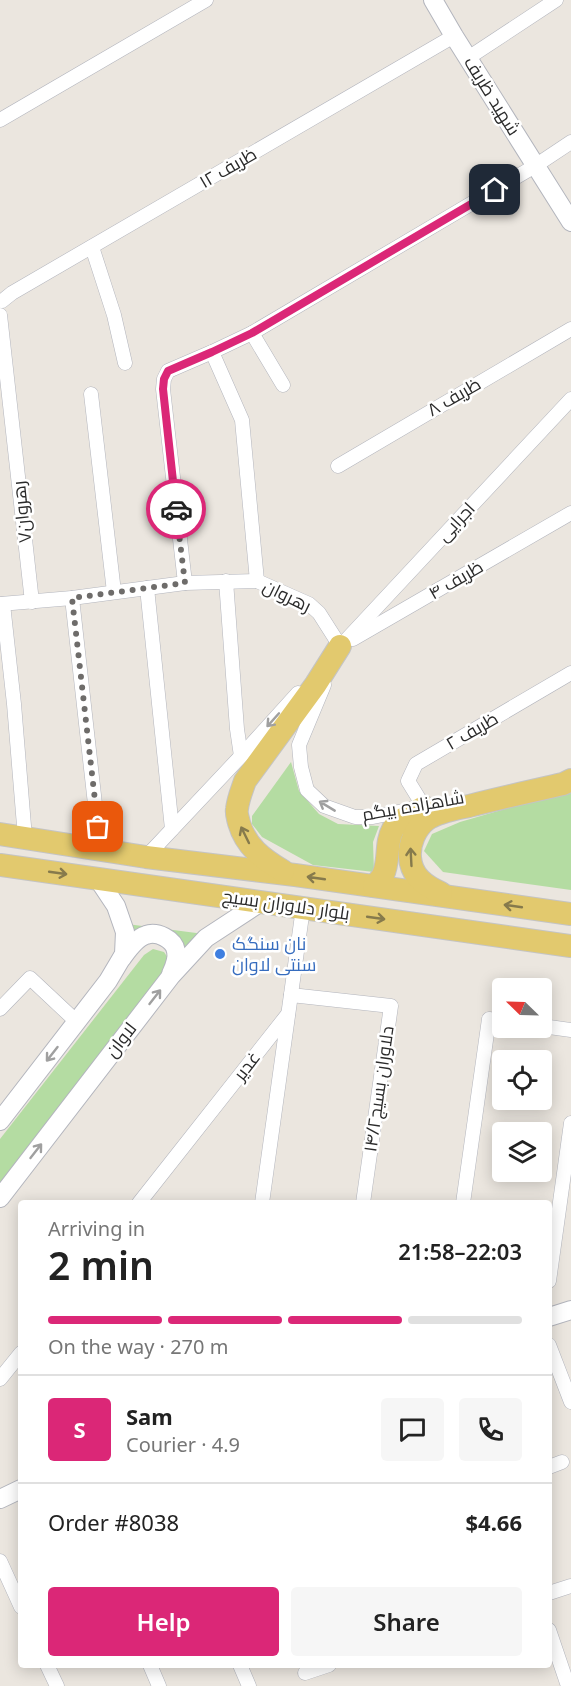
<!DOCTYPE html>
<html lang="en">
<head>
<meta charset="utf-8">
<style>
  :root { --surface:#fff; --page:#f6f6f6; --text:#222; --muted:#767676; --line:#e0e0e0; --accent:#db2777 }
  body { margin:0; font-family:"Noto Sans",Cairo,sans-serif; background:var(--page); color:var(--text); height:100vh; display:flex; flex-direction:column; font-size:22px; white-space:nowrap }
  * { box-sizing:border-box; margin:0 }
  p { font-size:20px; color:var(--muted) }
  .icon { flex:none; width:33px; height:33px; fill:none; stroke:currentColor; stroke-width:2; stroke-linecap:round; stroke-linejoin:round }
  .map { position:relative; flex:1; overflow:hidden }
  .sheet { position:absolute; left:18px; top:1200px; width:534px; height:468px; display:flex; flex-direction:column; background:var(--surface); border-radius:6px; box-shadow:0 3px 15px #0003 }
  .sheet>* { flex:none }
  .needle { width:39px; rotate:293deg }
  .controls { position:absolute; left:492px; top:978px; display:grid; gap:12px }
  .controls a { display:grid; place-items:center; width:60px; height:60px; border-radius:6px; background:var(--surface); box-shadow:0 3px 15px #0003; font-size:30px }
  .pin { position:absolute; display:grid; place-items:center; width:51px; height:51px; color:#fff; margin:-26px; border-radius:12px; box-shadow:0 3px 9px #0006 }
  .courier { position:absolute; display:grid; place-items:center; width:60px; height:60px; margin:-30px; border:4px solid #db2777; border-radius:50%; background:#fff; color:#222; box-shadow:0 2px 8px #0007 }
  .headline em { font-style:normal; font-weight:600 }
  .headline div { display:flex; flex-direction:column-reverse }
  .headline { display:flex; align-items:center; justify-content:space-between; height:102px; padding:0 30px }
  h1 { font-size:39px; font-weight:600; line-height:45px }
  .bar { display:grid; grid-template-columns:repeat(4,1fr); gap:9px 6px; align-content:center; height:72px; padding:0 30px }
  .bar i { height:8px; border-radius:4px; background:var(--line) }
  .bar .selected { background:var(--accent) }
  .bar p { grid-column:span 4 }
  .line { display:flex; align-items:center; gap:15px; padding:0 30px; border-top:2px solid var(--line) }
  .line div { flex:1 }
  .round { display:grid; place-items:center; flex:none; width:63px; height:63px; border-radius:6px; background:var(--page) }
  .cta { display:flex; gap:12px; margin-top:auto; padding:12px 30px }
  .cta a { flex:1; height:69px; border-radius:6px; background:var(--accent); color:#fff; font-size:24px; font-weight:600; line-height:69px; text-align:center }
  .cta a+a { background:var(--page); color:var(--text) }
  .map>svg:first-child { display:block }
</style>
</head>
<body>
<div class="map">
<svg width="571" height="1686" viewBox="0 0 571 1686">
  <rect width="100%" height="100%" fill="#ebe6df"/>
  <g fill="#b4dca2">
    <path d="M291,762L299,791L319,814L338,824L379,826L373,842L374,872L313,865L262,837L252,824V816Z"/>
    <path d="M571,790V890L443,872L424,851L432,834L460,822Z"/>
    <path d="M127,924L204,934L185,952L182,944L132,943Z"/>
    <path d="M153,949L164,952L170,961L165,973L0,1189V1139L144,955Z"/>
  </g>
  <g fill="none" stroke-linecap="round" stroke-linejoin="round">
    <g stroke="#b3b5bd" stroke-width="15">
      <g id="minor">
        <path d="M468,58L556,0"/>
        <path d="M0,120L206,0"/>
        <path d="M92,247L114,315L125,363"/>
        <path d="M2,301L12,293L454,36"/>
        <path d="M0,315L32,602"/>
        <path d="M252,333L283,385"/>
        <path d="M212,352L242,420L257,581"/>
        <path d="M91,394L114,592"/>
        <path d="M338,466L571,329"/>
        <path d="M226,581L237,729L241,756"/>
        <path d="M185,583L163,389L164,379L168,371L212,352L252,333L535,166L571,142"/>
        <path d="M147,588L172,829"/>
        <path d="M72,598L100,849"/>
        <path d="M0,604L72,598L185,583L257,581L309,604L319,613L340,646"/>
        <path d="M3,604L14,704L25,838"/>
        <path d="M353,639L571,513"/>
        <path d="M335,652L571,399"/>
        <path d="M324,685L299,745L301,767L307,790L324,806L355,817H373L408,810"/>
        <path d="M424,807L408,781L416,764L571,673"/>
        <path d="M146,857L241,756L298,693"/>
        <path d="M291,995L391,1006L363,1203"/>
        <path d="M0,1009L30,978L77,1022"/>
        <path d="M542,1026L571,1030"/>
        <path d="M139,1203L288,1014"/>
        <path d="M262,1203L303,908"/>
        <path d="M463,1203L489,1019L502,1021"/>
        <path d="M549,1281L571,1123"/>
        <path d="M549,1345L571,1402"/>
        <path d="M0,1379L21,1353"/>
        <path d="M549,1467L562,1462"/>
        <path d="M0,1561L21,1607"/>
        <path d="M549,1593L571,1586"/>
        <path d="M549,1630L568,1686"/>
        <path d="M47,1665L57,1686"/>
        <path d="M150,1665L159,1686"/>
        <path d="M240,1665L249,1686"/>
        <path d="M305,1673L329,1665"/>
      </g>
    </g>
    <g stroke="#b3b5bd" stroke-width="20">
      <g id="tertiary">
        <path d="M433,0L454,36L571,222"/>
        <path d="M122,958C128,950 136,938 146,935C157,931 174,939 176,951C178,959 174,967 171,974"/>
        <path d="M0,1121L108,981L124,954L125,932L116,906L98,879"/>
        <path d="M0,1198L171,976L206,938L261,902"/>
        <path d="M549,1317L571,1310"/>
        <path d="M0,1499L21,1489"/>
      </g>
    </g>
    <g stroke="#c4c4c4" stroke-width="24">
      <g id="primary">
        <path d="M0,834L146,857L295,875L571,914"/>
        <path d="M0,865L571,946"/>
        <path d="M283,871C263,859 246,847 239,823C238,818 236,814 237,809C238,799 242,790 245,781L316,684L340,646"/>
        <path d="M374,886C377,883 381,879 383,875C390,861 385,843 393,829C399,819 414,813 424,807"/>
        <path d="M441,893C425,886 411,876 410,857C409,844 415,829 426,820C437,812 455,809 469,806C500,798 532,791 563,784L571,780"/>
      </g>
    </g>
    <use href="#minor" stroke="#fff" stroke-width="14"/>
    <use href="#tertiary" stroke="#fff" stroke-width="18"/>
    <use href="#primary" stroke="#e2c96e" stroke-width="22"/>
  </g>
  <defs><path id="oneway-shaft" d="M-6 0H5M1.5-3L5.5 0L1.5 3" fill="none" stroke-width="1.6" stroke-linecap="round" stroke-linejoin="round" transform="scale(1.5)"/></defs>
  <g stroke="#a0a0a0">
    <use href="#oneway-shaft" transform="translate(273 720) rotate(132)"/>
    <use href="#oneway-shaft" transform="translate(327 806) rotate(-149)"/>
    <use href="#oneway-shaft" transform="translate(155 997) rotate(-52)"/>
    <use href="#oneway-shaft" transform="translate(52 1054) rotate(128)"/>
    <use href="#oneway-shaft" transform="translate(36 1151) rotate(-52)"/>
  </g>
  <g stroke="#867a4c">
    <use href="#oneway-shaft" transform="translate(245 835) rotate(-116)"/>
    <use href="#oneway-shaft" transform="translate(411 857) rotate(-93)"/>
    <use href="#oneway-shaft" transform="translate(58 873) rotate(8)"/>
    <use href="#oneway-shaft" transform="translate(316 878) rotate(-172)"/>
    <use href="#oneway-shaft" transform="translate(513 906) rotate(-172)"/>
    <use href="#oneway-shaft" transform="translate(376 918) rotate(8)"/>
  </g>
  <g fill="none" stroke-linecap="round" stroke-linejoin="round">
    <path stroke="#6e6c6a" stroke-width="6" stroke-dasharray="0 10.8" d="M98,827L72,598L185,583L176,509"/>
    <path stroke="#db2777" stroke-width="8" d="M176,509L163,389L164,379L168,371L212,352L252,333L495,190"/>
  </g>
  <circle fill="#3f7fe0" stroke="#fff" stroke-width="2" cx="220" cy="954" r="6"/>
  <g text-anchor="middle" stroke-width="5" stroke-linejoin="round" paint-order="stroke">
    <g font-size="18" fill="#2b2b2b" stroke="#fff">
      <text transform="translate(492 96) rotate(58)" y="6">شهید ظریف</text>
      <text transform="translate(228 168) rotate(-30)" y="6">ظریف ۱۲</text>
      <text transform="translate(454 397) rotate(-30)" y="6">ظریف ۸</text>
      <text transform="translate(22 512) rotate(-96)" y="6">رهروان۷</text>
      <text transform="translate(456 522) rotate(-47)" y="6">اجرایی</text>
      <text transform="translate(456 580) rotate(-30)" y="6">ظریف ۴</text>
      <text transform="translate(287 596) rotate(26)" y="6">رهروان</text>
      <text transform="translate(472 731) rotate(-30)" y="6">ظریف ۲</text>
      <text transform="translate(413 806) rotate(-10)" y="6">شاهزاده بیگم</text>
      <text transform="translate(286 905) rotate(8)" y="6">بلوار دلاوران بسیج</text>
      <text transform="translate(121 1040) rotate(-52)" y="6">لاوان</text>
      <text transform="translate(247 1066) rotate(-52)" y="6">غدیر</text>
      <text transform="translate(379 1089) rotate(-82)" y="6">۱۴/۲دلاوران بسیج</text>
    </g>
    <g font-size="18" fill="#366cbe" stroke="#fff" text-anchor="start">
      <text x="232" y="950">نان سنگک<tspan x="232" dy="21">سنتی لاوان</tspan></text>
    </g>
  </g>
</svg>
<div class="controls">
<a><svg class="needle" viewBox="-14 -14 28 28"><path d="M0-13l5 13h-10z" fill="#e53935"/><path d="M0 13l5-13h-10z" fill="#767676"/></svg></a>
<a><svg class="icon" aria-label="locate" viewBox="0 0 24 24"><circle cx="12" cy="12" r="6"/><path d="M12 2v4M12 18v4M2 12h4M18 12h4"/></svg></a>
<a><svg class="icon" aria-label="layers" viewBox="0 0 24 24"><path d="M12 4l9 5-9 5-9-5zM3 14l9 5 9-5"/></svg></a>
</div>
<div class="pin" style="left:98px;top:827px;background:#ea580c"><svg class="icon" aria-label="bag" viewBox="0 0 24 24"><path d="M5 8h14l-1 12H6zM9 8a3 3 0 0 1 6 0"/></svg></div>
<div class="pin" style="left:495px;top:190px;background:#1f2937"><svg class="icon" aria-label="home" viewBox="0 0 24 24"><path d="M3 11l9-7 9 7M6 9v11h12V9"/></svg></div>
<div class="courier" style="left:176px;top:509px"><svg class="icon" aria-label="car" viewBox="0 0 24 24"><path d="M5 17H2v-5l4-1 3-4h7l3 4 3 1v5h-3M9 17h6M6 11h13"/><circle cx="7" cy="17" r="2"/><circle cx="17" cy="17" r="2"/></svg></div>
<section class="sheet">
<div class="headline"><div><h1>2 min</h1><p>Arriving in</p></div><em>21:58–22:03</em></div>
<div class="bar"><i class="selected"></i><i class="selected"></i><i class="selected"></i><i></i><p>On the way · 270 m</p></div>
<div class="line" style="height:108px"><b class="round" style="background:var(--accent);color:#fff">S</b><div><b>Sam</b><p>Courier · 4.9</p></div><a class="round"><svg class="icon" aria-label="chat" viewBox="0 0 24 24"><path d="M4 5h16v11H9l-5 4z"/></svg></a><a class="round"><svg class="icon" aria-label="phone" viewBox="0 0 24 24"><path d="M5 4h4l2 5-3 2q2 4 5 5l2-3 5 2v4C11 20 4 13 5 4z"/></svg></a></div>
<div class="line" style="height:78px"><div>Order #8038</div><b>$4.66</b></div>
<div class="cta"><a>Help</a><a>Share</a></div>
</section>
</div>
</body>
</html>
